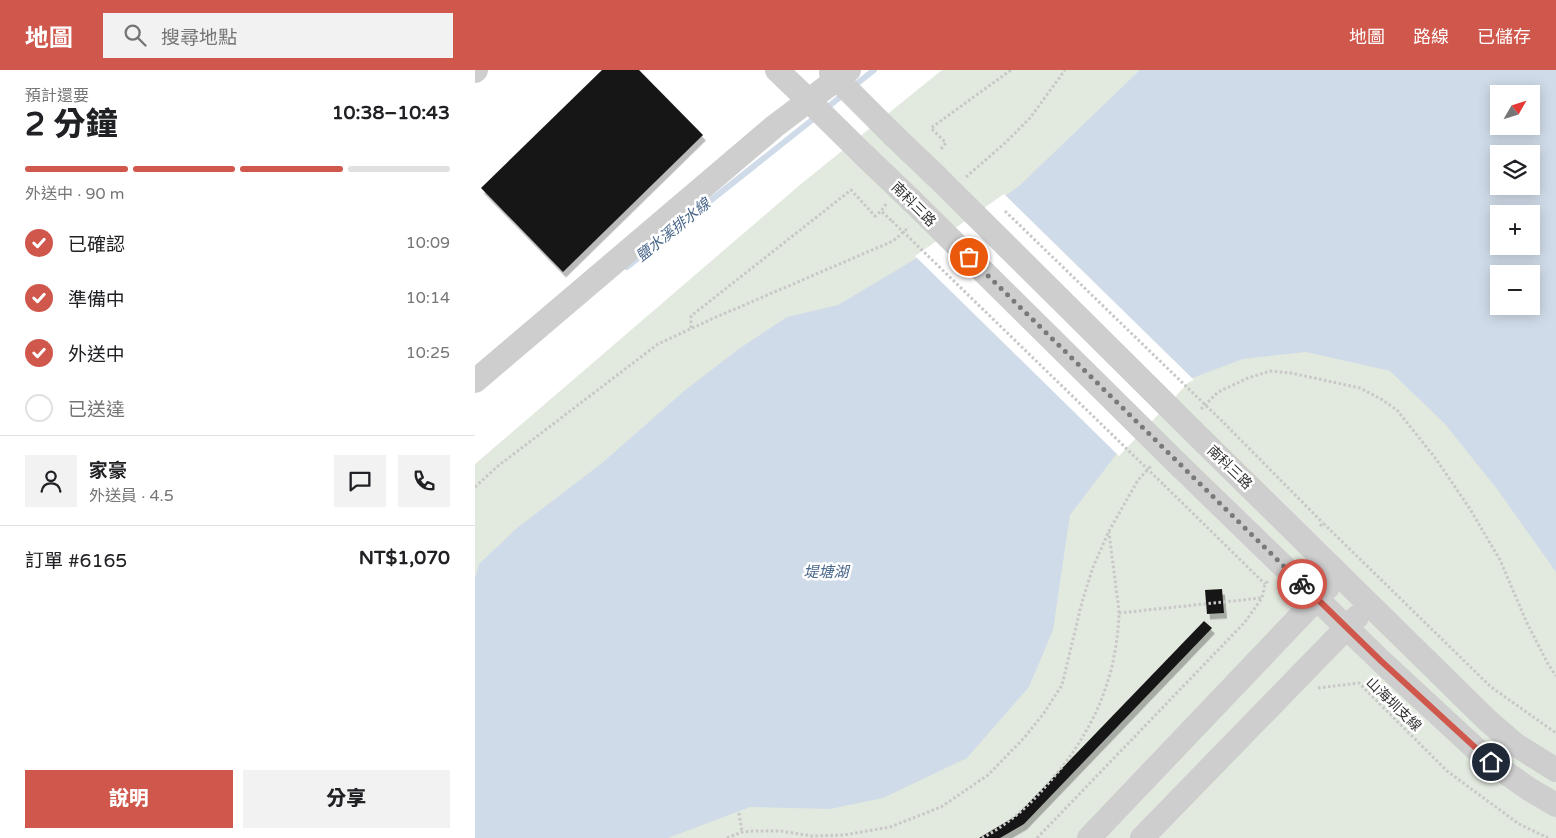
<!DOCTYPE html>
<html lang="zh-TW">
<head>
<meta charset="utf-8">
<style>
  :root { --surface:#fff; --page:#f2f2f2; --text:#202124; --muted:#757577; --line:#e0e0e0; --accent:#d0574b }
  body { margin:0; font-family:"Varela Round","Noto Sans TC",sans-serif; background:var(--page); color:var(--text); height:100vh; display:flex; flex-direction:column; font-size:19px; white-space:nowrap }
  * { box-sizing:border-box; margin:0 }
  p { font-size:16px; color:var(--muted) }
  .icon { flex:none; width:28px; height:28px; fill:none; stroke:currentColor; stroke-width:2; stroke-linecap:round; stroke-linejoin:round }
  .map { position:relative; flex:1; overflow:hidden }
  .sheet { display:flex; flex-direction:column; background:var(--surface); width:475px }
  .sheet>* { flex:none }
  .needle { width:32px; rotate:51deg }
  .tools { position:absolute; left:1015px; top:15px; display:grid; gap:10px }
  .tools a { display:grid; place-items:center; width:50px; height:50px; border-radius:0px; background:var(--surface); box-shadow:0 2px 12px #0003; font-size:25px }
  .pin { position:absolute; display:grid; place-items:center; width:42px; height:42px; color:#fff; margin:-21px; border:2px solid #fff; border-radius:50%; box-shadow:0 1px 5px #0007 }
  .courier { position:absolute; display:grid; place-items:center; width:50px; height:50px; margin:-25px; border:4px solid #d0574b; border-radius:50%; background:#fff; color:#222; box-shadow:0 1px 6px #0007 }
  .headline em { font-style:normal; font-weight:800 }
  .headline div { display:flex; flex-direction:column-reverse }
  .headline { display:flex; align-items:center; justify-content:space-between; height:85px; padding:0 25px }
  h1 { font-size:32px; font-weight:800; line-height:38px }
  .bar { display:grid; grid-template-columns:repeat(4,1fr); gap:8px 5px; align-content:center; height:60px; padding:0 25px }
  .bar i { height:6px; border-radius:4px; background:var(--line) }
  .bar .current { background:var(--accent) }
  .bar p { grid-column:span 4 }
  .line { display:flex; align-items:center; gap:12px; padding:0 25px; border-top:1px solid var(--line) }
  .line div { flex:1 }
  .round { display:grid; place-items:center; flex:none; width:52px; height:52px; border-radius:0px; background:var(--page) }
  ol { padding:0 25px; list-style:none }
  li { display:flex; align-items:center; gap:15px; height:55px }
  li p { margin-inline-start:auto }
  li .icon { padding:5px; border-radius:50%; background:var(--accent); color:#fff; stroke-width:4 }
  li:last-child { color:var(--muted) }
  li i { width:28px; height:28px; border:2px solid var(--line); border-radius:50% }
  .primary-button { display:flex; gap:10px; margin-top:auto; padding:10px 25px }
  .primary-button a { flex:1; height:58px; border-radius:0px; background:var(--accent); color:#fff; font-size:20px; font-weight:800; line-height:58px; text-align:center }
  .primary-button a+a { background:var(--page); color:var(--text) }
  header { display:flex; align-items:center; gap:30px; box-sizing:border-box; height:70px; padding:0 25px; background:var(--accent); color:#fff }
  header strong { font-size:24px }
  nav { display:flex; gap:28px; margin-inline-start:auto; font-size:18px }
  .search { width:350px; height:45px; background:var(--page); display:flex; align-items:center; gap:12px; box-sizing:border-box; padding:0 18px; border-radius:0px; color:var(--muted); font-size:19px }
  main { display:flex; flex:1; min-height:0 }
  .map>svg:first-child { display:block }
</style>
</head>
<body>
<header>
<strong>地圖</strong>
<div class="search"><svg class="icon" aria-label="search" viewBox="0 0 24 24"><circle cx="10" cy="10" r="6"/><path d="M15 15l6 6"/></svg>搜尋地點</div>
<nav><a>地圖</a><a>路線</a><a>已儲存</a></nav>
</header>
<main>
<section class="sheet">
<div class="headline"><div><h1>2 分鐘</h1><p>預計還要</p></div><em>10:38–10:43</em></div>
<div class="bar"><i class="current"></i><i class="current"></i><i class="current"></i><i></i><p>外送中 · 90 m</p></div>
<ol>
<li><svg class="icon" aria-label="check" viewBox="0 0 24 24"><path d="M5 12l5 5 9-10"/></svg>已確認<p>10:09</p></li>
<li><svg class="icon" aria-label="check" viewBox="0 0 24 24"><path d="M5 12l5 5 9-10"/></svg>準備中<p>10:14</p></li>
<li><svg class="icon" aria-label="check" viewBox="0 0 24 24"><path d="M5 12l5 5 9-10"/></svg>外送中<p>10:25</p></li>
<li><i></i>已送達</li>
</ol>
<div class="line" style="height:90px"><a class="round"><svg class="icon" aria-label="person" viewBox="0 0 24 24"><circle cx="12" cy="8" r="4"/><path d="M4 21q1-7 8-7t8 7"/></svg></a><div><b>家豪</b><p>外送員 · 4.5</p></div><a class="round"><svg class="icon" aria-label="chat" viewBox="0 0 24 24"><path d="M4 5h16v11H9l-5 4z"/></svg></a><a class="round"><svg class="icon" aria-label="phone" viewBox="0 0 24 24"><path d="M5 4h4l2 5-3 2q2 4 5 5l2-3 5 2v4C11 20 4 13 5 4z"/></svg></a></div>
<div class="line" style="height:65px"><div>訂單 #6165</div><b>NT$1,070</b></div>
<div class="primary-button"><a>說明</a><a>分享</a></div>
</section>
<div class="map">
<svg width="1081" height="768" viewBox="0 0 1081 768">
  <defs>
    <filter id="shadow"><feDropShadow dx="3" dy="5.5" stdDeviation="0" flood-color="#0004"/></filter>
  </defs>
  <rect width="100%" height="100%" fill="#fff"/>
  <path fill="#e2e9de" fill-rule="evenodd" d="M467,0H1081V768H0V394L326,114ZM1024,24H1056V56H1024ZM1024,84H1056V116H1024ZM1024,144H1056V176H1024ZM1024,204H1056V236H1024Z"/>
  <path fill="#d0dbe9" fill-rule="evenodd" d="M665,0H1081V502L1022,419L970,354L915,301L831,282L768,289L712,310L643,382L595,445L578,560L554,617L492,688L408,728L355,739L275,737L193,768H0V508L4,494L42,458L127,393L209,321L265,278L312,247L363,235L442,188L543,117ZM1024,24H1056V56H1024ZM1024,84H1056V116H1024ZM1024,144H1056V176H1024ZM1024,204H1056V236H1024Z"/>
  <path fill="#fff" d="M529,124L719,310L714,312L644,386L440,186Z"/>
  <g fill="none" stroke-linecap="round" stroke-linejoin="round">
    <g stroke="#d0dbe9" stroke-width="6">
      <path d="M349,40L399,0"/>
      <path d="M152,197L342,46"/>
    </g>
  </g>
  <g fill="#181818" filter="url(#shadow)">
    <path d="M127,0H164L228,65L88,202L6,118Z"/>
    <path d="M747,519L749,543L732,544L730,520Z"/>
    <path d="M729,551L737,558L549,754L525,768H504L541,746Z"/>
  </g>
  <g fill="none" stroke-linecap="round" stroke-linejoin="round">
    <g stroke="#c8c8c8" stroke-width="3" stroke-dasharray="2.5 2.5" stroke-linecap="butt">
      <path d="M466,79L471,73L456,58L536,0"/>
      <path d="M491,107L530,73L555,48L590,0"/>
      <path d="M411,134L406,141L417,151"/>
      <path d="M216,258V246L376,120L400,146L406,141"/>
      <path d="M726,339L743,322L773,308L795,301L816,303L885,318L906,329L922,340L961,389L995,439L1025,490L1052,553L1073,594L1081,606"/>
      <path d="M749,353L848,453"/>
      <path d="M689,415L790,514"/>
      <path d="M0,417L23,396L183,274L239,248L418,171L434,157"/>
      <path d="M845,456L848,453L1016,617L1081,663"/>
      <path d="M644,543L786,528"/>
      <path d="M843,618L884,613L972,701L1044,754L1073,768"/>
      <path d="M264,743L267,762"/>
      <path d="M252,768L267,762L278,761H306L337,766L369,765L415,757L466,737L513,705L549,668L569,643L587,615L607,532L618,497L634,461L663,410L676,396"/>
      <path d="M507,768C532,755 553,737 571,716C616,666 641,612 644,545C644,536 642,527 641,518C639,500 636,481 634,462"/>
      <path d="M562,768L770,552L787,528L790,514L794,510"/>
    </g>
    <g stroke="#cecece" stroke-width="24">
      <path d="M302,0L328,25"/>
      <path d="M0,1L1,0"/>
      <path d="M418,65L461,106"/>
      <path d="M391,87L437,131"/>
      <path d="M0,311L300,56L374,0"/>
      <path d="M730,373L1012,650L1041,675L1081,700"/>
      <path d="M706,397L906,591L1015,692L1054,719L1081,735"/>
      <path d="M614,768L853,517"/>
      <path d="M667,768L882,547"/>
    </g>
    <g stroke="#c8c8c8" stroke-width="3" stroke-dasharray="2.5 2.5" stroke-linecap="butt">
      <path d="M530,141L749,353"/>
      <path d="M417,151L689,415"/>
    </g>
    <g stroke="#cecece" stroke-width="24">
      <path d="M356,3L418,65"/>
      <path d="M328,25L391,87"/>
      <path d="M461,106L730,373"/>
      <path d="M437,131L706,397"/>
    </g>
  </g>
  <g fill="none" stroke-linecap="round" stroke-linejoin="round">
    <path stroke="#797979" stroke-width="5" stroke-dasharray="0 9" d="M494,187L827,514"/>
    <path stroke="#d0574b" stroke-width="6" d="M827,514L906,591L1016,692"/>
  </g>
  <g text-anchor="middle" stroke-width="5" stroke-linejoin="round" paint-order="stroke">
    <g font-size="14" fill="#313131" stroke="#fff">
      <text transform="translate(439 134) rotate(45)" y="5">南科三路</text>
      <text transform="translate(755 397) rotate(44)" y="5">南科三路</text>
      <text transform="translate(919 634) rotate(44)" y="5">山海圳支線</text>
    </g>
    <g font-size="15" font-style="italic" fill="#48668a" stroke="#fff">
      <text transform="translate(198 160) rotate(-39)" y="5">鹽水溪排水線</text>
      <text x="351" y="507">堤塘湖</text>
    </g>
  </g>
</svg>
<div class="tools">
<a><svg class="needle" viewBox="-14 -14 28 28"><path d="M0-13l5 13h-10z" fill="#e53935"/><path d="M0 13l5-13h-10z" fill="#757577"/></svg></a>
<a><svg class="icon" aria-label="layers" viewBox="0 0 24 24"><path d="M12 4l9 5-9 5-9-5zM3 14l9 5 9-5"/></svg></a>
<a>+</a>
<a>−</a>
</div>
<div class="pin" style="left:494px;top:187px;background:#ea580c"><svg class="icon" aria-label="bag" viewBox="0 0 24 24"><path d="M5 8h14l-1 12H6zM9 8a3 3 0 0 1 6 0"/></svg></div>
<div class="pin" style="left:1016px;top:692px;background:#1f2937"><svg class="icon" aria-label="home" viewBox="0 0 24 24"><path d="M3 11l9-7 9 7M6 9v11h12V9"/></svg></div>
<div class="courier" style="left:827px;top:514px"><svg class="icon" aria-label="bike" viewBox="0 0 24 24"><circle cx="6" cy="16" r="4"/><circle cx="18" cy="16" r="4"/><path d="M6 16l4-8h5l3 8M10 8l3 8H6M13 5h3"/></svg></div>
</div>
</main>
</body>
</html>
